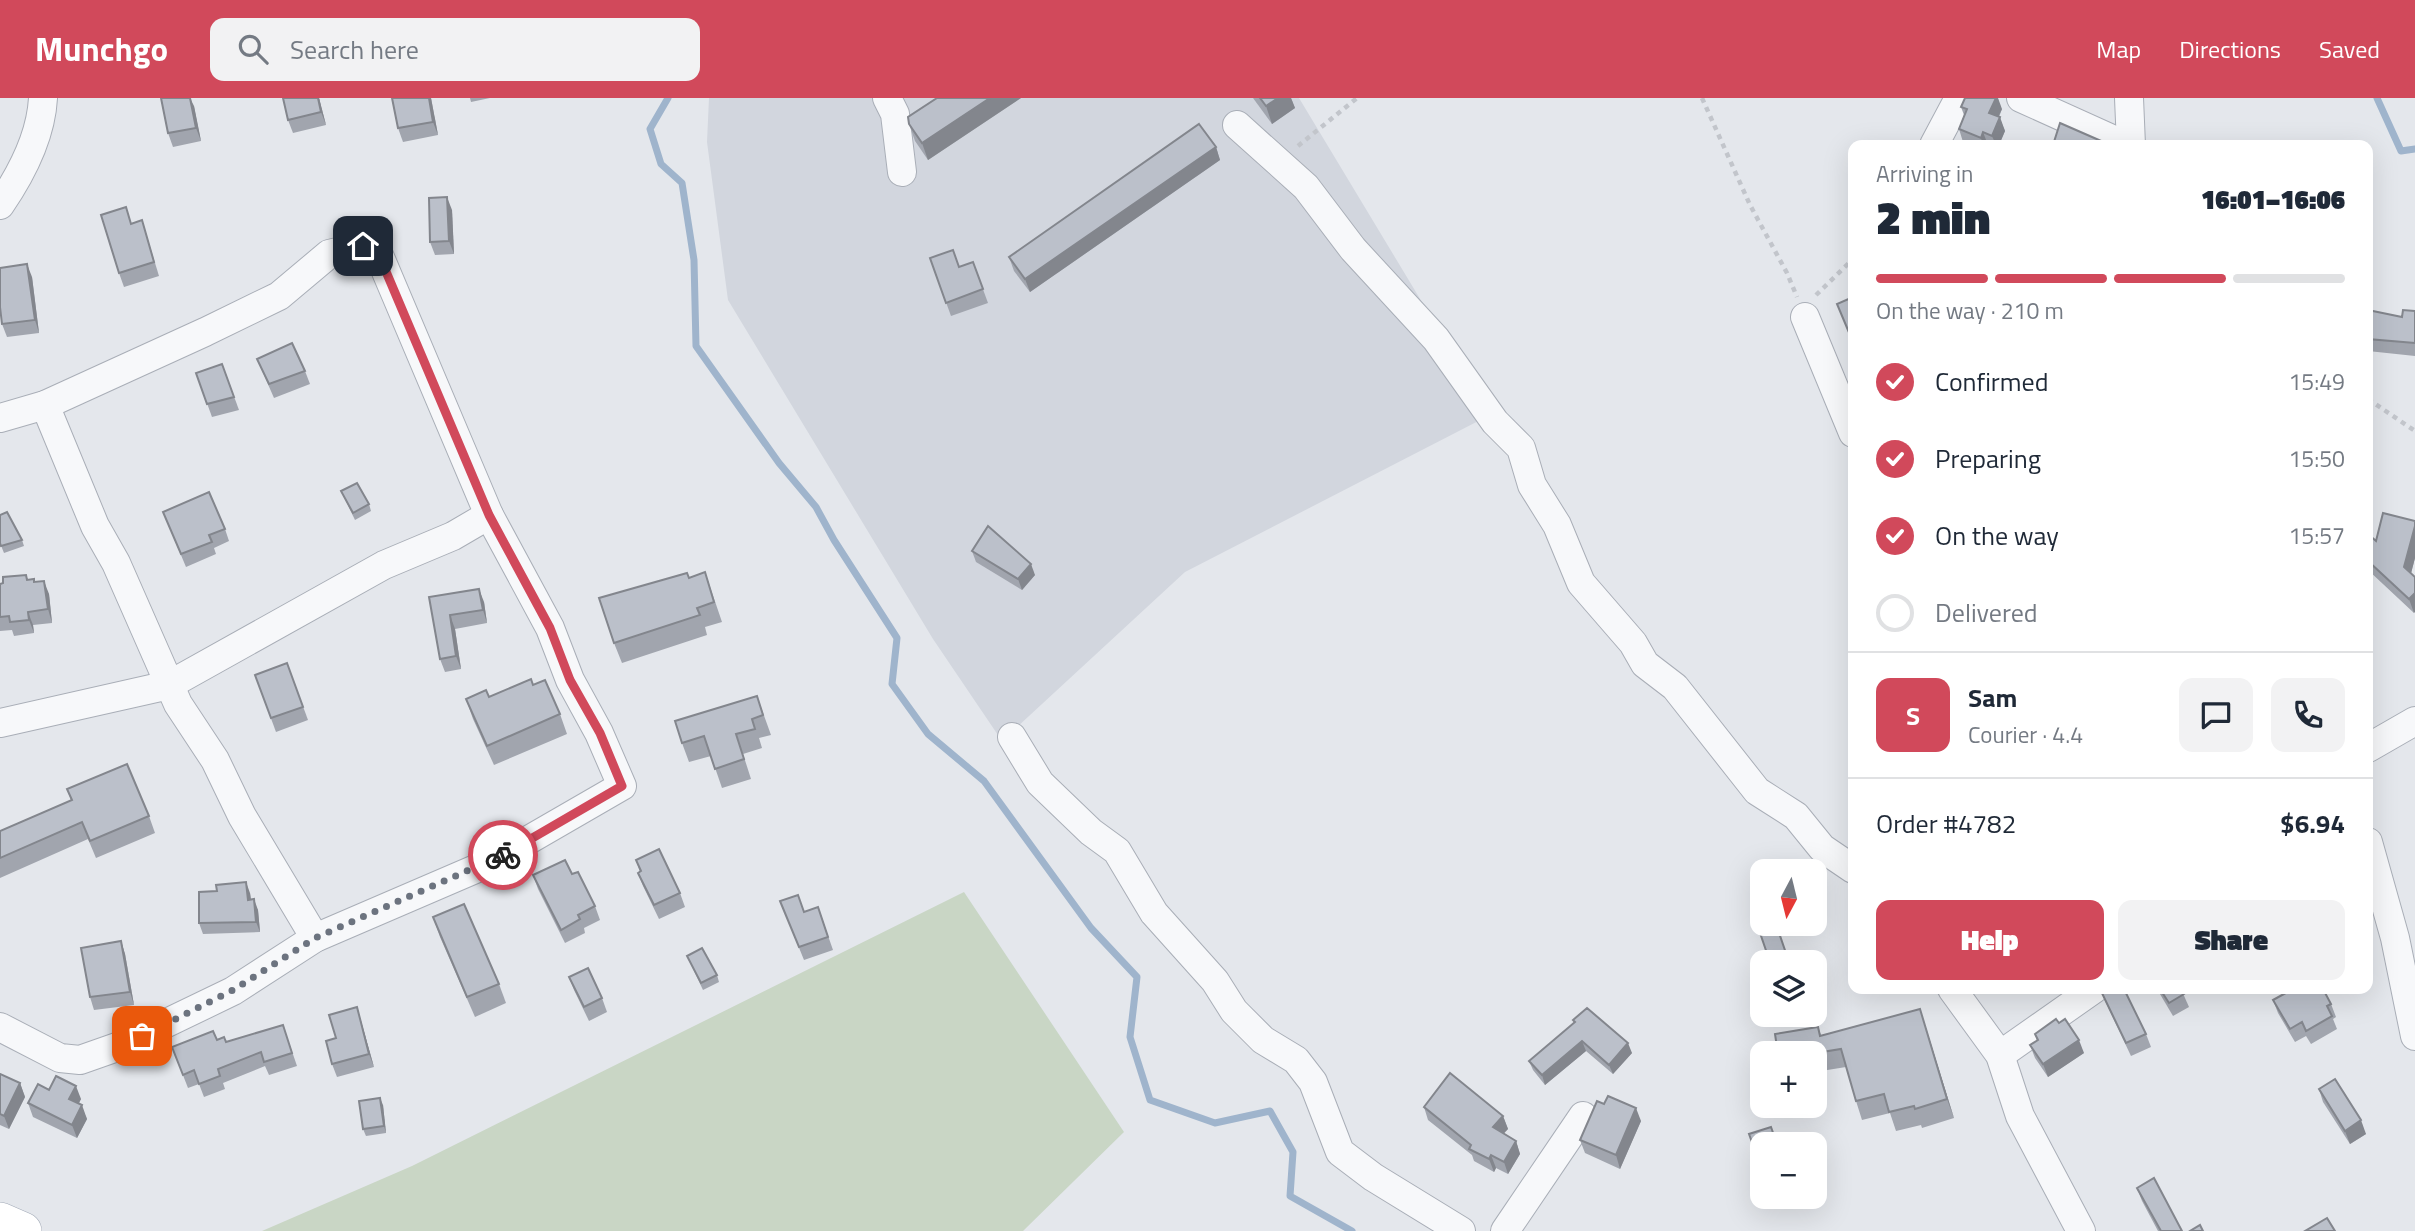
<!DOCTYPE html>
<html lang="en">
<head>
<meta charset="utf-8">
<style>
  :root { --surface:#fff; --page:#f2f2f3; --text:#1f2937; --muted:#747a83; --line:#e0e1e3; --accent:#d1495b }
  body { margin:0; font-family:"Titillium Web",sans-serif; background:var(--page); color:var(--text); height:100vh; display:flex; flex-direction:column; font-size:26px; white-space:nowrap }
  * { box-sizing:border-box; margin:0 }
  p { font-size:23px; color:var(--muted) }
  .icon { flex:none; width:38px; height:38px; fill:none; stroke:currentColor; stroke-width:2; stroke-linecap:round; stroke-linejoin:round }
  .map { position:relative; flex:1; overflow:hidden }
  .details { position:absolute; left:1848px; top:42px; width:525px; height:854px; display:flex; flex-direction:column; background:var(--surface); border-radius:14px; box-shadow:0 7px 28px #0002 }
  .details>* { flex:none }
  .needle { width:46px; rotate:187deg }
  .fabs { position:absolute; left:1750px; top:761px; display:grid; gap:14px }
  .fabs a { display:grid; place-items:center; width:77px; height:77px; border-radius:14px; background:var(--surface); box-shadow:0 7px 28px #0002; font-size:35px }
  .pin { position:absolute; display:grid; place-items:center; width:60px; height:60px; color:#fff; margin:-30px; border-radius:14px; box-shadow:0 4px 10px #0006 }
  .courier { position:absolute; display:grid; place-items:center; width:70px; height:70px; margin:-35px; border:5px solid #d1495b; border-radius:50%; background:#fff; color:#222; box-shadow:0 2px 9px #0007 }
  .overview em { font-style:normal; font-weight:800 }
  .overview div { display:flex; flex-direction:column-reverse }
  .overview { display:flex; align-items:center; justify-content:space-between; height:119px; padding:0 28px }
  h1 { font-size:46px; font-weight:800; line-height:52px }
  .bar { display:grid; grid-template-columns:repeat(4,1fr); gap:10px 7px; align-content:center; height:84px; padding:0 28px }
  .bar i { height:9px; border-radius:5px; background:var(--line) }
  .bar .active { background:var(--accent) }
  .bar p { grid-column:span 4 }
  .line { display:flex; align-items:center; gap:18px; padding:0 28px; border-top:2px solid var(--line) }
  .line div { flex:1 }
  .round { display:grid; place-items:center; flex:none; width:74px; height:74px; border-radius:14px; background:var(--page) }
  ol { padding:0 28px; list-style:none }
  li { display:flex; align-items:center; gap:21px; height:77px }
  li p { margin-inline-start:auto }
  li .icon { padding:7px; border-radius:50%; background:var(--accent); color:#fff; stroke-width:4 }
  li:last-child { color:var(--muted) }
  li i { width:38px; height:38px; border:4px solid var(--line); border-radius:50% }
  .button { display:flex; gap:14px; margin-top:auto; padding:14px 28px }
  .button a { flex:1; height:80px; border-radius:14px; background:var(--accent); color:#fff; font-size:28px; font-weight:800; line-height:80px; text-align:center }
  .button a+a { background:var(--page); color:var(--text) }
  header { display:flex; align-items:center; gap:42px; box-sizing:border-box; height:98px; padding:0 35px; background:var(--accent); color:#fff }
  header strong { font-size:33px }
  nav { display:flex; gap:38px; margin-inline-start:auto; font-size:24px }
  .search { width:490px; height:63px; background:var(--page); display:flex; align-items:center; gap:18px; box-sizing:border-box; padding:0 24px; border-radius:14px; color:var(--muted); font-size:26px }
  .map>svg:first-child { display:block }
</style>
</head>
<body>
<header>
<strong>Munchgo</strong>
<div class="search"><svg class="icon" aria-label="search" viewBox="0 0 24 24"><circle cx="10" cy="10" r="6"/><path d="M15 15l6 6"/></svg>Search here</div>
<nav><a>Map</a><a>Directions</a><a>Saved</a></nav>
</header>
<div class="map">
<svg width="2415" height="1133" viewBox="0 0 2415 1133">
  <rect width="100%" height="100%" fill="#e4e7ec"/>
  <path fill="#d2d6de" d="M709,0H1299L1490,317L1185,474L1002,643L933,541L728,202L707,44Z"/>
  <path fill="#c9d6c5" d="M964,794L1124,1034L1023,1133H262L412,1068Z"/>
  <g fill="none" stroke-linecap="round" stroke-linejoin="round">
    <g stroke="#9fb4cc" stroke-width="7">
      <path d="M668,0L650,31L661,66L682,85L694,162L696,248L779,365L816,409L834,442L897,540L892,586L928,636L984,683L1091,830L1137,879L1130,939L1150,1002L1215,1025L1270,1013L1293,1054L1290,1098L1352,1133"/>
      <path d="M2377,0L2401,53L2415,51"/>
    </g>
    <g stroke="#a9aeb7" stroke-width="30">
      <g id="minor">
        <path d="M887,0L895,16L902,74"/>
        <path d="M2021,0L2125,47"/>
        <path d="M2129,0L2131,47"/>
        <path d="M1237,27L1306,89L1353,151L1436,241L1495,324L1521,350L1532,387L1557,427L1581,485L1633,545L1645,566L1675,589L1757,693L1796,718L1822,750L1853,771"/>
        <path d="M1934,47L1959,0"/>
        <path d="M0,107C22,75 41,38 43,0"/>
        <path d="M1805,219L1853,335"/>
        <path d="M45,307L95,428L116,465L178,606L215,662L242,718L315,840"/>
        <path d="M0,320L45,307L205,234L279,198L329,156L363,148L379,157L489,417L550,530L570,582L599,635L622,688L487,766L315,840L233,893L117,949L80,962L60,960L0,929"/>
        <path d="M0,625L169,587L384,467L453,438L489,417"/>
        <path d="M1012,639L1040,685L1091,734L1117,753L1154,815L1215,883L1234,913L1263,942L1296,962L1313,984L1340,1054L1373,1079L1461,1133"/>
        <path d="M2368,650L2415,623"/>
        <path d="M2368,744L2395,840L2415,938"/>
        <path d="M1952,891L2000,957L2020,1018L2081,1133"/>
        <path d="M2000,957L2094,891"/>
        <path d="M1505,1133L1583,1018"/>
      </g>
    </g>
    <g stroke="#a3abb8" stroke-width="38">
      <path id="major" d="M0,1123L23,1133"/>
    </g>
    <g stroke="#c2c5cb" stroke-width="4.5" stroke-dasharray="5 5" stroke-linecap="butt">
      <path d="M1702,0L1750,107L1787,175L1797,199"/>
      <path d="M1298,48L1357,0"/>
      <path d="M1816,197L1853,161"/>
      <path d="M2368,301L2415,333"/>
    </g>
    <use href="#minor" stroke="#f7f8fa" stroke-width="28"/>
    <use href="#major" stroke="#fff" stroke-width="37"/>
  </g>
  <g fill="#a1a5ae">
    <path d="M283,0H319L326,27L293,35L288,22Z"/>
    <path d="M392,0H431L438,37L403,44L398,30Z"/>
    <path d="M470,0H490L471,4Z"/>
    <path d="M937,0H1021L928,62L915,43L909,26Z"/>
    <path d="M1253,0H1291L1295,10L1272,26Z"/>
    <path d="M194,8L201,43L173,49L168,35Z"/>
    <path d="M1961,9L2002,11L1999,19L2005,33L1999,47H1970L1963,44L1959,31L1964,17Z"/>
    <path d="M1216,49L1220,62L1030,194L1014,173L1009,159Z"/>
    <path d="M452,112L454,156L435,157L430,144Z"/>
    <path d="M142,122L159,178L124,189L119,175L132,125Z"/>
    <path d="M930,160L959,169L973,164L988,205L951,218Z"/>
    <path d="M32,179L39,235L7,239L2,226Z"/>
    <path d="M2368,212L2402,219L2415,213V258L2368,253Z"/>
    <path d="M257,261L305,273L310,286L274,300Z"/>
    <path d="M222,266L239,312L212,319L196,275Z"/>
    <path d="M341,393L369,406L371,413L355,422Z"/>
    <path d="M163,414L225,431L229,443L214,450L216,456L186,469Z"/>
    <path d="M2415,423V460L2411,475L2414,515L2368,472V436L2376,443Z"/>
    <path d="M22,442L24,448L4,455L0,445Z"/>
    <path d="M972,453L1035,477L1022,492L976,464Z"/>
    <path d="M705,474L722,524L705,529L707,537L622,565L614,545L689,480Z"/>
    <path d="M26,477L28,482L34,481L35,484L49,496L52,525L33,527L34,535L14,538L12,532L0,533V486Z"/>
    <path d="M429,499L484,504L487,525L455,531L461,571L445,574L440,561Z"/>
    <path d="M287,565L308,622L276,634L255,577Z"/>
    <path d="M533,587L560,616L567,636L494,667L473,621L466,601L489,599Z"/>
    <path d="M757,598L771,637L759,640L762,650L743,656L751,681L722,690L711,658L689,664L682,645Z"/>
    <path d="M67,691L149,718L155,735L96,760L88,741L0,780V733L71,702Z"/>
    <path d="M636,762L680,795L685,809L659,821L643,788L638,775L640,774Z"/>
    <path d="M572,776L595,808L600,822L584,830L585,835L565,845L538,791L533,777Z"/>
    <path d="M250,795L251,801L258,812L260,834L203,836L199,825Z"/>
    <path d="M780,803L804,814L818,809L833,852L804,862Z"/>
    <path d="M433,819L499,886L506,905L475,919L440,839Z"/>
    <path d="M121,843L125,856L134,907L94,912L90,899Z"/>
    <path d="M687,858L717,877L719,884L703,892Z"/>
    <path d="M569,879L602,900L607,914L589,923L574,892Z"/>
    <path d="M2100,891L2146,936L2151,949L2131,958L2105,903Z"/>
    <path d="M2157,891H2181L2189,909L2173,918Z"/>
    <path d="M2273,902L2331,906L2336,919L2333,921L2337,931L2311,946L2306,938L2295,944L2278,915Z"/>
    <path d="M357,909L361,923L374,969L337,979L332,966L336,940Z"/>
    <path d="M1573,922L1632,955L1613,976L1586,953L1545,987L1533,972L1529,963L1574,925Z"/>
    <path d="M283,927L297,968L269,977L265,968L223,985L225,991L204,999L199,986L188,990L172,949L217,942L226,944Z"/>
    <path d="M1818,929L1821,937L1926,930L1954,1020L1922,1030L1921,1027L1896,1033L1890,1015L1862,1022L1856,1003L1846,969L1815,974V956H1778Z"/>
    <path d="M2035,936L2084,955L2048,979L2035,960L2030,947L2037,943Z"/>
    <path d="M0,976L20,985L25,999L9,1031L0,1027Z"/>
    <path d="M2319,991L2366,1036L2350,1046L2323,1004Z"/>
    <path d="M49,992L81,1001L79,1005L87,1021L77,1040L33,1019L28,1005Z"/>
    <path d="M1604,1006L1641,1023L1620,1071L1585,1055L1580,1042Z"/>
    <path d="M383,1007L386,1035L366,1038L363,1031Z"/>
    <path d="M1424,1009L1503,1018L1508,1031L1503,1035L1516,1043L1520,1056L1508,1076L1496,1070L1494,1074L1474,1063L1472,1057L1428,1022Z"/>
    <path d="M1749,1036L1762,1046V1074Z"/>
    <path d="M2137,1090L2182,1133H2158L2142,1103Z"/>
  </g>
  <g fill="#83868d">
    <path d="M190,0L194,8L201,43L196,30Z"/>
    <path d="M318,0H319L326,27L321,14Z"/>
    <path d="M429,0H431L438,37L433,24Z"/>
    <path d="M990,0H1021L928,62L922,45Z"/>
    <path d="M1278,0H1291L1295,10L1272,26L1266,8Z"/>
    <path d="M1996,0H1998L2002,11L1994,28L1989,15Z"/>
    <path d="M2000,19L2005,33L1999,47H1996L1992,38Z"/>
    <path d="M1983,34L1988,47H1983L1981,40Z"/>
    <path d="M1216,49L1220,62L1030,194L1025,181Z"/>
    <path d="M447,99L452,112L454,156L449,143Z"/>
    <path d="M27,166L32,179L39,235L35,222Z"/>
    <path d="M2415,428V460L2409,483L2404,469Z"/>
    <path d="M1031,466L1035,477L1022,492L1018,481Z"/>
    <path d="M44,483L49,496L52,525L48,511Z"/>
    <path d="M479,491L484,504L487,525L483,512Z"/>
    <path d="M2415,495V514L2414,515L2409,501Z"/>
    <path d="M28,514L33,527L34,535L29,522Z"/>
    <path d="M450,517L455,531L461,571L456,558Z"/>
    <path d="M246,784L250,795L252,812L248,802Z"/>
    <path d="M254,801L258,812L260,834L256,824Z"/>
    <path d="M121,843L125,856L134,907L130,894Z"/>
    <path d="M357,909L361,923L374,969L369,956Z"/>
    <path d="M1920,911L1926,930L1954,1020L1947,1001Z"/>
    <path d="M2079,942L2084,955L2048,979L2043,966Z"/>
    <path d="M1582,943L1586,953L1545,987L1542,977Z"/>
    <path d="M1628,945L1632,955L1613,976L1609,967Z"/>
    <path d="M20,985L25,999L9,1031L4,1018Z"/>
    <path d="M76,988L81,1001L74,1014L69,1001Z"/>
    <path d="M380,1000L383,1007L386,1035L384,1028Z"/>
    <path d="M82,1007L87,1021L77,1040L72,1027Z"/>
    <path d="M1636,1010L1641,1023L1620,1071L1616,1057Z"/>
    <path d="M1503,1018L1508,1031L1498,1042L1493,1029Z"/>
    <path d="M2361,1022L2366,1036L2350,1046L2345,1033Z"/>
    <path d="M1516,1043L1520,1056L1508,1076L1504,1064Z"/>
    <path d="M1491,1057L1496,1070L1494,1074L1489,1061Z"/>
  </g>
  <g fill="#bbc0ca" stroke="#83868d" stroke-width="2">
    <path d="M161,0H190L196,30L168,35Z"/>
    <path d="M283,0H318L321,14L288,22Z"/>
    <path d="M392,0H429L433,24L398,30Z"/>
    <path d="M937,0H990L922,45L909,26L908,19Z"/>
    <path d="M1260,0H1278L1266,8Z"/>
    <path d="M1965,0H1996L1989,15L2000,19L1992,38L1983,34L1981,40L1959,31L1967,11L1961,9Z"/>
    <path d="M2060,25L2108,46V47H2053Z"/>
    <path d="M1199,26L1216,49L1025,181L1009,159Z"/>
    <path d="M447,99L449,143L430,144L429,100Z"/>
    <path d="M126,109L131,126L142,122L154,164L119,175L101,117Z"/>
    <path d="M953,152L959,169L973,164L983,191L946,205L930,160Z"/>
    <path d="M27,166L35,222L2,226L0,209V170Z"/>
    <path d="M1853,199V244L1837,206Z"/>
    <path d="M2368,212L2402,219L2403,212L2415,213V245L2368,241Z"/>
    <path d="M292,245L305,273L269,286L257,261Z"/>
    <path d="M222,266L234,299L207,306L196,275Z"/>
    <path d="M357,385L369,406L353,415L341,393Z"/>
    <path d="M209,394L225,431L209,437L212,444L181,456L163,414Z"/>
    <path d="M7,414L22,442L1,448L0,445V417Z"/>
    <path d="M2383,415L2415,423V428L2404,469L2415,479V495L2409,501L2368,463V436L2376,443Z"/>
    <path d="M988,428L1031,466L1018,481L972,453Z"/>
    <path d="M705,474L714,504L697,510L700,517L614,545L599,500L687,475L689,480Z"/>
    <path d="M26,477L27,482L34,481V484L44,483L48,511L28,514L29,522L10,524L9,518L0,519V486L3,485V479Z"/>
    <path d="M479,491L483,512L450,517L456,558L440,561L429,499Z"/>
    <path d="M287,565L303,609L271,620L255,577Z"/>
    <path d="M531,581L533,587L545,582L560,616L487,648L466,601L486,592L489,599Z"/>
    <path d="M757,598L763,617L752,621L755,631L736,636L744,661L715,671L704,638L682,645L675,623Z"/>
    <path d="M127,666L149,718L90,743L82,724L0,760V733L72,702L67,691Z"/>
    <path d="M659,751L680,795L654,807L638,775L641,773L636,762Z"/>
    <path d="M565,762L572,776L578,774L595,808L578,817L580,821L561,832L533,777Z"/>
    <path d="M246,784L248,802L254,801L256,824L199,825V794L217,793L216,787Z"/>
    <path d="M798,797L804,814L818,809L828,839L799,849L780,803Z"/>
    <path d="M464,806L499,886L467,899L433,819Z"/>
    <path d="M1765,826H1776L1789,864H1770L1758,829Z"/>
    <path d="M121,843L130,894L90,899L81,850Z"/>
    <path d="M702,850L717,877L701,885L687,858Z"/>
    <path d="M588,870L602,900L584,909L569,879Z"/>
    <path d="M2100,891H2124L2146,936L2126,945Z"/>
    <path d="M2160,891H2181L2184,896L2169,905Z"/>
    <path d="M2293,891H2323L2331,906L2327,908L2332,918L2306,933L2302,924L2290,931L2273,902Z"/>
    <path d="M357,909L369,956L332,966L326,943L336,940L329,917Z"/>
    <path d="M1587,910L1628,945L1609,967L1582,943L1542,977L1529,963L1575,924L1573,922Z"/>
    <path d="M1920,911L1947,1001L1915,1011L1914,1008L1889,1014L1884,996L1856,1003L1841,951L1810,956H1778L1775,936L1818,929L1820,938Z"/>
    <path d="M2056,921L2059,925L2065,921L2079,942L2043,966L2030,947L2038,942L2035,936Z"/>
    <path d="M283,927L292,955L264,964L261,954L218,971L220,978L199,986L194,972L183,977L172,949L213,933L217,942L224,939L226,944Z"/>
    <path d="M1450,975L1503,1018L1493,1029L1516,1043L1504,1064L1491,1057L1489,1061L1469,1051L1471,1047L1424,1009Z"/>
    <path d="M0,976L20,985L4,1018L0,1016Z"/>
    <path d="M56,978L76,988L69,1001L82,1007L72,1027L28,1005L38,986L49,992Z"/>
    <path d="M2335,981L2361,1022L2345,1033L2319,991Z"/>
    <path d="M1608,998L1636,1010L1616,1057L1580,1042L1597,1003L1604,1006Z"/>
    <path d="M380,1000L384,1028L363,1031L359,1003Z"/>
    <path d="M1771,1029L1777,1046H1762V1063L1759,1064L1749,1036Z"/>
    <path d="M2154,1080L2182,1133H2161L2137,1090Z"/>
    <path d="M2327,1120L2335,1133H2305Z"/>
    <path d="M2200,1127L2203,1133H2190Z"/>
  </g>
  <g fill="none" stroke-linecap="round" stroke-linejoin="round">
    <path stroke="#6c737f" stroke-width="7" stroke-dasharray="0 12.6" d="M142,938L233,892L315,840L503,757"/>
    <path stroke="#d1495b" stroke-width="9" d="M363,148L379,157L489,417L550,530L570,582L600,635L622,688L503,757"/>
  </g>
</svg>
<div class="fabs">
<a><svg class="needle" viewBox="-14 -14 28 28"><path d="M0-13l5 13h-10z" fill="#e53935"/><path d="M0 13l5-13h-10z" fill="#747a83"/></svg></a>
<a><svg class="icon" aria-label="layers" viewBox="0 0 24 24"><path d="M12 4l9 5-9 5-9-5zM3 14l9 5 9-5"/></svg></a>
<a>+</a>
<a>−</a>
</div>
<div class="pin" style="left:142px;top:938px;background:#ea580c"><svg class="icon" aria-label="bag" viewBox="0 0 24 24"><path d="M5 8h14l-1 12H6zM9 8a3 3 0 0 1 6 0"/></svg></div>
<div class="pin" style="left:363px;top:148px;background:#1f2937"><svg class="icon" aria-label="home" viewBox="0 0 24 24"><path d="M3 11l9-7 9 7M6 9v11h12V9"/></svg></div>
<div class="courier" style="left:503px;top:757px"><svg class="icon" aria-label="bike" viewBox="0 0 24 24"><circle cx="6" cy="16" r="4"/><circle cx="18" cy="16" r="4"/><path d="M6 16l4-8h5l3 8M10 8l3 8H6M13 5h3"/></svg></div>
<section class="details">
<div class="overview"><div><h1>2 min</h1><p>Arriving in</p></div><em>16:01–16:06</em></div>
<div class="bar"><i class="active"></i><i class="active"></i><i class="active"></i><i></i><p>On the way · 210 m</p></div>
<ol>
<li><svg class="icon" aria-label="check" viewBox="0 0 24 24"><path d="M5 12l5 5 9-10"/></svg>Confirmed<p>15:49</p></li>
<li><svg class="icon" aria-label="check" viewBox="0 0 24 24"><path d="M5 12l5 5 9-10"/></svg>Preparing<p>15:50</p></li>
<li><svg class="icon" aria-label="check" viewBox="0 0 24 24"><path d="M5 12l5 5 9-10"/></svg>On the way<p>15:57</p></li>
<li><i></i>Delivered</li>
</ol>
<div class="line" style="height:126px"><b class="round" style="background:var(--accent);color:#fff">S</b><div><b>Sam</b><p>Courier · 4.4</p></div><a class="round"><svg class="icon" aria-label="chat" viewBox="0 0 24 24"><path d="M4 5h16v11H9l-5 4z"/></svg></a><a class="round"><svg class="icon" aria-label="phone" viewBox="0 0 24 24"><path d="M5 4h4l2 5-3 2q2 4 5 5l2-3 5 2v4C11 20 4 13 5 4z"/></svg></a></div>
<div class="line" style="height:91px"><div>Order #4782</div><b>$6.94</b></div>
<div class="button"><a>Help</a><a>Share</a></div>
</section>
</div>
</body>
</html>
